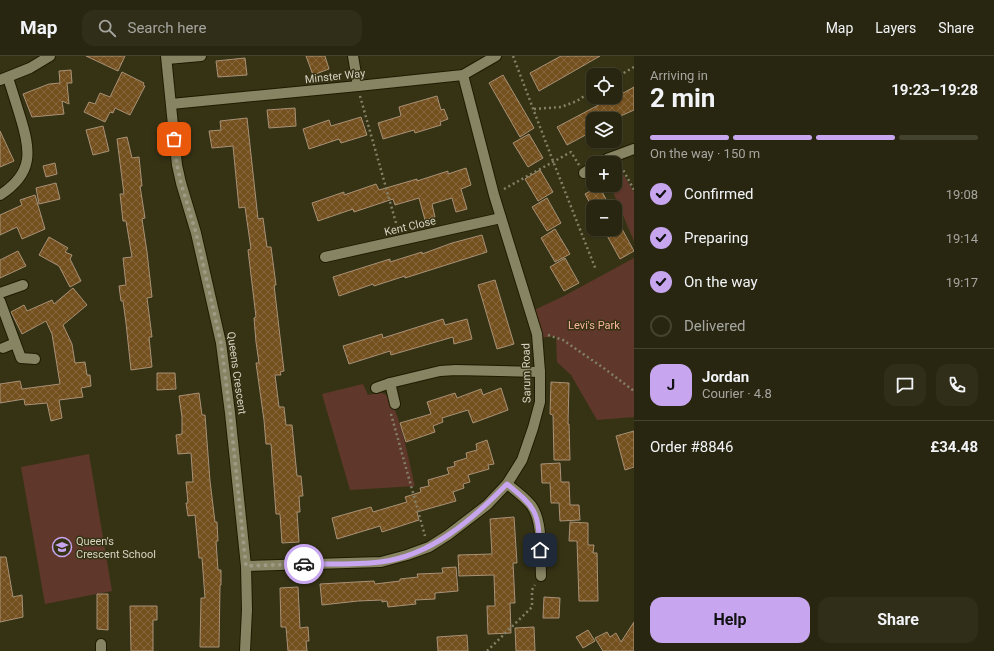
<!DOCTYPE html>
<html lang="en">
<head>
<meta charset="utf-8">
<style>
  :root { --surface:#282610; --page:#302e19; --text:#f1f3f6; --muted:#a5a59f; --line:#444330; --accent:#c7a6ef }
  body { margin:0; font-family:Roboto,sans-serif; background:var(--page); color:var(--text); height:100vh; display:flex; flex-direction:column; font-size:15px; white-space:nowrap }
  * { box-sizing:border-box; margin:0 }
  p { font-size:13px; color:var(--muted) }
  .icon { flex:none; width:22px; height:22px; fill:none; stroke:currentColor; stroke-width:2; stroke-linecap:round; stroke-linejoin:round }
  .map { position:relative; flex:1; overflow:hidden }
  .panel { display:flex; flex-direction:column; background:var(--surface); width:360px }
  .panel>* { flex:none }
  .fabs { position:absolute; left:586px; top:12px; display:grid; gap:8px }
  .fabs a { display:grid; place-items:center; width:36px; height:36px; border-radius:8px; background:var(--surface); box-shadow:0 1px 3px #0004,0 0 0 1px var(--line); font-size:20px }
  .pin { position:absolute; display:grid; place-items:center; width:34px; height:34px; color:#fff; margin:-17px; border-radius:8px; box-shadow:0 2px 6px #0006 }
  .courier { position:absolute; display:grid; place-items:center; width:40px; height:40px; margin:-20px; border:3px solid #c7a6ef; border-radius:50%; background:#fff; color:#222; box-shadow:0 1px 5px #0007 }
  .headline em { font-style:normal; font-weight:700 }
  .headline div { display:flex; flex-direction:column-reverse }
  .headline { display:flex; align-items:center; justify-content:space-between; height:68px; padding:0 16px }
  h1 { font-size:26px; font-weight:700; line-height:30px }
  .bar { display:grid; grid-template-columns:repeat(4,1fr); gap:6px 4px; align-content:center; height:48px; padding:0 16px }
  .bar i { height:5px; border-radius:3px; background:var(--line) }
  .bar .selected { background:var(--accent) }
  .bar p { grid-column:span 4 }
  .line { display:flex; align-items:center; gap:10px; padding:0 16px; border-top:1px solid var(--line) }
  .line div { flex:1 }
  .round { display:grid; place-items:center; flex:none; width:42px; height:42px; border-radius:12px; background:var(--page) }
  ol { padding:0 16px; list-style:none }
  li { display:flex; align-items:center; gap:12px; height:44px }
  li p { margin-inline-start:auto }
  li .icon { padding:4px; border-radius:50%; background:var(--accent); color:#111; stroke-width:4 }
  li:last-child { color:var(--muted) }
  li i { width:22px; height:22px; border:2px solid var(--line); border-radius:50% }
  .primary-button { display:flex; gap:8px; margin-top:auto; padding:8px 16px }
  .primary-button a { flex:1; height:46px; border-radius:12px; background:var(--accent); color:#111; font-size:16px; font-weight:700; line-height:46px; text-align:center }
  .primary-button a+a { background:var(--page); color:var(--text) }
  header { display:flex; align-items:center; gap:24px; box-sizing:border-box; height:56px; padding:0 20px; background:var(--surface); border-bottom:1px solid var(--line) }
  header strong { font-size:19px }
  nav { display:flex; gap:22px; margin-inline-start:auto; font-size:14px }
  .search { width:280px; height:36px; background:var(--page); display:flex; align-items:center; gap:10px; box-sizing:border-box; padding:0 14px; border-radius:12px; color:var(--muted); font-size:15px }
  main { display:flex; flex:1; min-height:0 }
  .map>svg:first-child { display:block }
</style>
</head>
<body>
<header>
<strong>Map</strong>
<div class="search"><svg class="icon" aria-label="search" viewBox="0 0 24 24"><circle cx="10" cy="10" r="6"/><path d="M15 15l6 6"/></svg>Search here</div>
<nav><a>Map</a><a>Layers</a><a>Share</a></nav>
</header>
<main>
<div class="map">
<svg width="634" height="595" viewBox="0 0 634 595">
  <defs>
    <pattern id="building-cross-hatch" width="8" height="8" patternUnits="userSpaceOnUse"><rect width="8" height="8" fill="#74501f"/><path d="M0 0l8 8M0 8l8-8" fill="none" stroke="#87683e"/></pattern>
  </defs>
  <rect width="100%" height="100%" fill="#363315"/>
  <g fill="#5f382b">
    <path d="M615,105L634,136V185L610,129H615V107H610Z"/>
    <path d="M634,202V361L597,364L571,319L557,306L556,280L540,282L532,255L564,240Z"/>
    <path d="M363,328L368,339C374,338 381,335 386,339C398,347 411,413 415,430L350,434L322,338Z"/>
    <path d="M89,398L112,535L45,548L21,411Z"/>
  </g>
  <g fill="url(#building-cross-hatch)" stroke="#a89176">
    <path d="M86,0H125L118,15Z"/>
    <path d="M306,0H325L329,13L313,19Z"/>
    <path d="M561,0H600L539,35L530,17Z"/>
    <path d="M245,2L247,19L218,21L216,5Z"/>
    <path d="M71,14L72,27H67L69,48L62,45L64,58L32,61L23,38L49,28L60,27L59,15Z"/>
    <path d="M122,16L144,27L143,29L145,30L130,59L115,52L113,57L110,56L105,66L84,56L89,46L95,48L100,37L110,41Z"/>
    <path d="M503,19L534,72L520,81L489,27Z"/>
    <path d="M634,31V54L614,63H593V75L567,89L557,71L608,44L609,45Z"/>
    <path d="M437,40L441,54L444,53L448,63L440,66L441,69L415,77L414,74L383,83L378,67L401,60L399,51Z"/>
    <path d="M295,52L296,70L269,72L267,54Z"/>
    <path d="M361,61L367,79L341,87L339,83L309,93L303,73L329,64L331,70Z"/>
    <path d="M247,62L258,163L263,162L267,191H271L276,229H274L284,315L280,316L281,319H275L279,351H284L286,369H292L297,420H301L303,440H299L300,456H297L299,486L282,487L280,458H276L271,388H266L264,364L256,307H259L256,286L254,262L256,261L248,194L251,193L245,151L239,152L233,90L212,92L209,75L221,74L220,65Z"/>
    <path d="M103,70L109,95L93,99L86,74Z"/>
    <path d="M0,75L14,105L0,111Z"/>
    <path d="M529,78L543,102L528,111L513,87Z"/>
    <path d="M127,81L132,102L139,101L142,130H140L145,162L142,163L147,196L152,241L147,242L152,281H149L152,311L131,314L126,267L123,245H121L119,230L126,229L123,202L132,201L126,165H123L120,138H124L117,83Z"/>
    <path d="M55,107L57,118L46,121L43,110Z"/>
    <path d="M466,112L471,129L461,133L467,153L456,156L452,142L432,148L435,161L425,164L419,142L395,149L393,143L354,156L353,153L318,165L312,147L344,136V139L376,128L379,134L417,123V125L448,115V118Z"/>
    <path d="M540,114L553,136L538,145L525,123Z"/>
    <path d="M56,127L60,143L39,148L36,132Z"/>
    <path d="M599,130L610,151H592L585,138Z"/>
    <path d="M35,139L45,173L22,183L17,171L0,179V159L22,149L20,144Z"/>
    <path d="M547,142L561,167L547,175L532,151Z"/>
    <path d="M555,173L570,198L555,206L541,182Z"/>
    <path d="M611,173H622L634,195L620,203L605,176Z"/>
    <path d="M482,179L487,196L405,222V220L374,230L373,228L339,240L333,221L390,203V206L422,196V198L452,187Z"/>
    <path d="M49,181L68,192L65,196L72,199L70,203L81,225L70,231L59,210L39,199Z"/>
    <path d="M18,195L26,210L0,222V204Z"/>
    <path d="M565,202L579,227L564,235L550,211Z"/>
    <path d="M495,224L514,288L497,293L478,229Z"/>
    <path d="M73,232L87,249L63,269L72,288L75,307L85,306L87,319H90L91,330L81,332L83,341L59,344L62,362L51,365L47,347L25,349L24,343L0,347V328L20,325L22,333L60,328L52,278L46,265L22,278L11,256L24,249L27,255L52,244L54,248Z"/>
    <path d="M443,263L445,269L467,263L472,283L454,288L453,281L391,299L390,295L349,308L343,290L382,278L383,282Z"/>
    <path d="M157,317H175L176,333L157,334Z"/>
    <path d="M551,326L569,327L568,368H569L570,404H554L553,359L550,358Z"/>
    <path d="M501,332L508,354L473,367L468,354L442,362L443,366L433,370L435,376L406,386L400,367L431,358L427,346L455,337L457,342L481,333L483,339Z"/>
    <path d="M199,337L202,359H205L210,425L215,466H217L218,485H216L218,514H221V529H220L219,591H200L201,542H205L202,502H199L195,459L188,460L186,447H188L186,426H193L191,397L178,398L176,379L182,378V361L179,340Z"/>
    <path d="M634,375V411L625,414L616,380Z"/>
    <path d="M487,384L494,408L488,409L489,413L468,419L470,426L463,428L464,432L453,436L456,445L417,456L419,464L382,476L380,470L337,483L332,462L371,451L373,456L407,446L405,441L421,436L420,432L429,430L428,424L449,418L447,412L455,410L454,406L467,402L466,397L477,394L476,388Z"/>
    <path d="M560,407L561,426H569L570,449H579L580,464L560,465L559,447H551L550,427H542L541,408Z"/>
    <path d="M514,461L517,507H513L515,547H510L511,577L488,578L487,550H495L494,519L459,520L458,499L492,498L490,463Z"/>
    <path d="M570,466L588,467V489H594L593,497H597L598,545H579L577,485H569Z"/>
    <path d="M0,501H6L13,541L22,539L23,561L0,566Z"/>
    <path d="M456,511L458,535L435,537V543L415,544L416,548L388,551L387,545L382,546V544L358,545L322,549L320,528L374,525L375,528L400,525V523L418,521L417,518L443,517L442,512Z"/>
    <path d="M298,531L300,572L308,571L309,585H306L307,595H288L286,571H281L280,532Z"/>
    <path d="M97,538H108V574L97,573Z"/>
    <path d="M544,541L560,542L559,562H543Z"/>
    <path d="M130,550H157V564H153V595H131Z"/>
    <path d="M634,566V595H603L595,582L607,576L610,581L616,577L621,586Z"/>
    <path d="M534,571L535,595H516L515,572Z"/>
    <path d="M588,574L595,585L583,592L576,581Z"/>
    <path d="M467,579L468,595H438L437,581Z"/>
  </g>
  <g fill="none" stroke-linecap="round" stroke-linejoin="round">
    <g stroke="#1e1b00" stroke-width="12">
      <g id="minor">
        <path d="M166,0L177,109L181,127L196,177L221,287L230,357L246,510L247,554L245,595"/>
        <path d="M353,0L358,30"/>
        <path d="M167,3L201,0"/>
        <path d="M0,24L30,12L50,0"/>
        <path d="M171,48L358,30L463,19L496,0"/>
        <path d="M600,107L607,103L634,93"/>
        <path d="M584,117L593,111"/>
        <path d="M0,139C34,117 31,95 20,60C16,47 12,34 8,22"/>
        <path d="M325,201L501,162"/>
        <path d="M0,237L23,229"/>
        <path d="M0,245L21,302L35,303"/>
        <path d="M3,292L15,287"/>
        <path d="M376,332L390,327"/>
        <path d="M395,348L390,327L440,315L456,314L540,316"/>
        <path d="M507,428C515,434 524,441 531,449C544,466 540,500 541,520"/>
        <path d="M246,510L381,506L407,499L429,491L448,479L487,449L507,428L522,404L533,372L540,346V316L537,278L494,139L463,19"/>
        <path d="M101,588V595"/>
      </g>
    </g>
    <g stroke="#838068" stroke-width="2.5" stroke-dasharray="2 3" stroke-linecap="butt">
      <path d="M513,0L553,105L596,214"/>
      <path d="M615,22L634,11"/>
      <path d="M360,40L398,174"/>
      <path d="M534,53L561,51L577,45L593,34"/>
      <path d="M621,110L634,134"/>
      <path d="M504,133L571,96L579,109"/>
      <path d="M548,279L563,284L605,313L634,335"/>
      <path d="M391,358L425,480"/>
      <path d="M487,595L532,551V534L535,529"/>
    </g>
    <use href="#minor" stroke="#878463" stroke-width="10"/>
  </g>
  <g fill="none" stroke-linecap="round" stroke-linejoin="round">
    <path stroke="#9d9b85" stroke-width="4" stroke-dasharray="0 7.2" d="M174,83L177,109L181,127L196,177L221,287L230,357L246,510L304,508"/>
    <path stroke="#c7a6ef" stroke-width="5" d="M304,508C329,508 355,509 380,506C431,500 473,463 507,428C537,453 538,455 540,494"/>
  </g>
  <defs>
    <g id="school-ring" transform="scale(1)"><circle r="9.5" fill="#363315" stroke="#c7a6ef" stroke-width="1.5"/><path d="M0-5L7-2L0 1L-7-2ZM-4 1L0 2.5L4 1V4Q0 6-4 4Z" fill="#c7a6ef"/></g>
  </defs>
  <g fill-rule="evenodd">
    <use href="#school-ring" x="62" y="491"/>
  </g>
  <g text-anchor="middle" stroke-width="3" stroke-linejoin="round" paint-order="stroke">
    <g font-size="11" fill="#d5d3c2" stroke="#363315">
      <text transform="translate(335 20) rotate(-6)" y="4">Minster Way</text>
      <text transform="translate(410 170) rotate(-13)" y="4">Kent Close</text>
      <text transform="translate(237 317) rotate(82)" y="4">Queens Crescent</text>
      <text transform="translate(526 317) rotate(-91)" y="4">Sarum Road</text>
    </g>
    <g font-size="11" fill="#fab49c" stroke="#363315">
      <text x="594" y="273">Levi's Park</text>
    </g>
    <g font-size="11" fill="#d5d3c2" stroke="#363315" text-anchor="start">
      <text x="76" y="489">Queen's<tspan x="76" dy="13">Crescent School</tspan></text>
    </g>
  </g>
</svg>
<div class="fabs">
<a><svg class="icon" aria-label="locate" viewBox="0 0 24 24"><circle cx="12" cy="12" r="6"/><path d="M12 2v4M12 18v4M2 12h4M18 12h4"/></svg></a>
<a><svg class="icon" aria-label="layers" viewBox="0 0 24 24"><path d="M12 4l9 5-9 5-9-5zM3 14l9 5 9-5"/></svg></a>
<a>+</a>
<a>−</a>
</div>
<div class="pin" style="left:174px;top:83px;background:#ea580c"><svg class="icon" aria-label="bag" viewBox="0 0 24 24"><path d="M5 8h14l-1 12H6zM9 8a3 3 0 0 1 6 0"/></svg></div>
<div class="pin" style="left:540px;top:494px;background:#1f2937"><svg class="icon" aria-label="home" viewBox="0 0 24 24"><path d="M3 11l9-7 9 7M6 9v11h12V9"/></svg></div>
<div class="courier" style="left:304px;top:508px"><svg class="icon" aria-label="car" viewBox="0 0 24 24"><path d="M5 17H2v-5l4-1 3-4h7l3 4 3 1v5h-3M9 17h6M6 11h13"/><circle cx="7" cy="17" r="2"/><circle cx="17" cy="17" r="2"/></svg></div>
</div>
<section class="panel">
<div class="headline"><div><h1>2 min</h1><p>Arriving in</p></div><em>19:23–19:28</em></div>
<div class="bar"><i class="selected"></i><i class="selected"></i><i class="selected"></i><i></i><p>On the way · 150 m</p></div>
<ol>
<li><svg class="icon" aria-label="check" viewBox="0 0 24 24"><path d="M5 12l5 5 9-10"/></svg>Confirmed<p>19:08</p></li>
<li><svg class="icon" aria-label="check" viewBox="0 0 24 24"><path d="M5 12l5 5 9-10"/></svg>Preparing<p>19:14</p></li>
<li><svg class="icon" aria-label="check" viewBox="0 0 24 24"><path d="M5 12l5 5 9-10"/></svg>On the way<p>19:17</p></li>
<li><i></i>Delivered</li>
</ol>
<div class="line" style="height:72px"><b class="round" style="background:var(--accent);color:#111">J</b><div><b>Jordan</b><p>Courier · 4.8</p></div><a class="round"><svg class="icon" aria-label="chat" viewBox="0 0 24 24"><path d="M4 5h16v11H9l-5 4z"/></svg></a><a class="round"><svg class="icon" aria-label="phone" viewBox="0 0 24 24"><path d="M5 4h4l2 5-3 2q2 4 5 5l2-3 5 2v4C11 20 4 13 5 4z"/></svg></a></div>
<div class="line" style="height:52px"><div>Order #8846</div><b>£34.48</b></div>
<div class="primary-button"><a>Help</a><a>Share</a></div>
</section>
</main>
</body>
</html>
